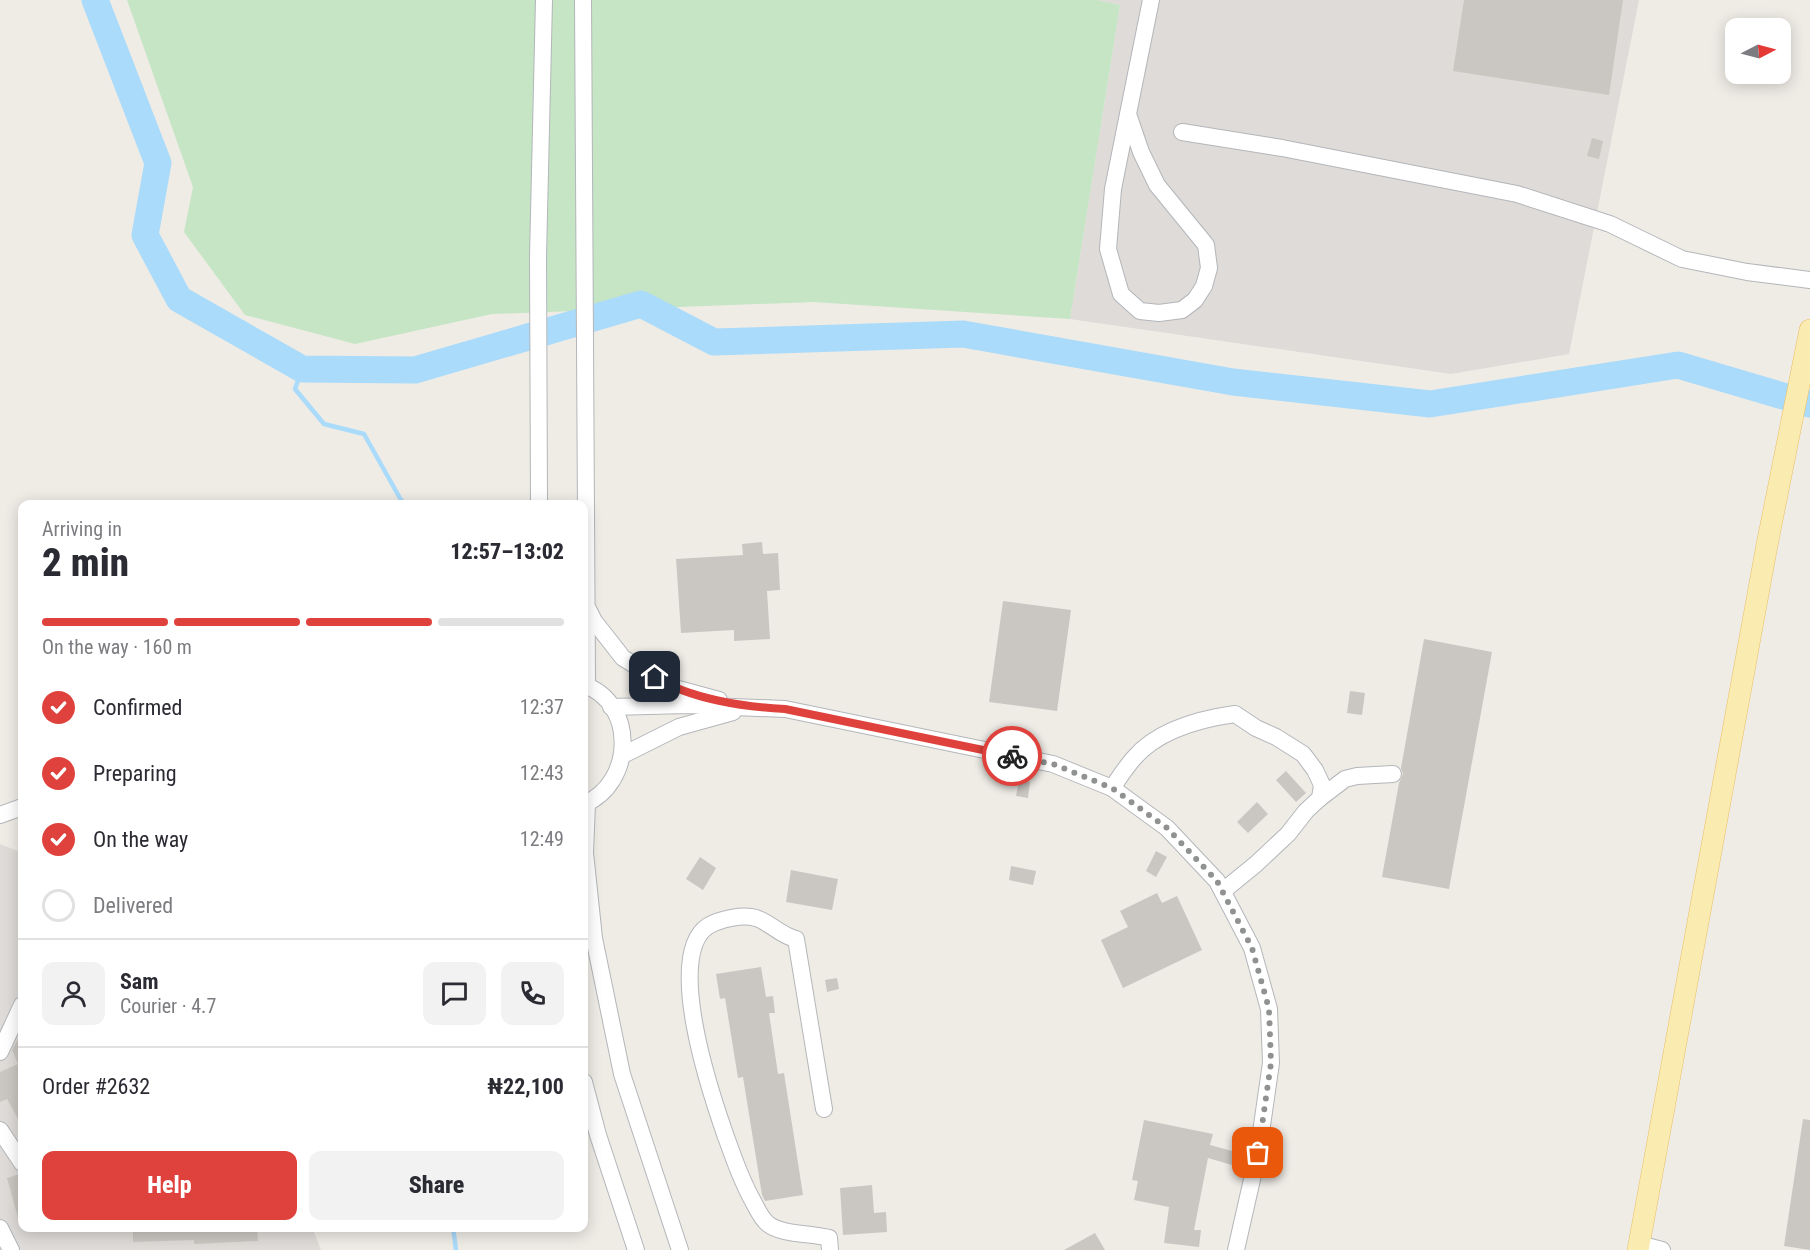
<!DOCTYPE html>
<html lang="en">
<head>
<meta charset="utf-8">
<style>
  :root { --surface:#fff; --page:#f2f2f3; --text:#2b2b33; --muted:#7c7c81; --line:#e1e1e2; --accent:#df423c }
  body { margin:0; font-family:"Roboto Condensed",sans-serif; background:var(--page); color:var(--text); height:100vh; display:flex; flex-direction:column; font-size:22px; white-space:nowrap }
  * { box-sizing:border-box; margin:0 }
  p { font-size:20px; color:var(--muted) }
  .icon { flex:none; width:33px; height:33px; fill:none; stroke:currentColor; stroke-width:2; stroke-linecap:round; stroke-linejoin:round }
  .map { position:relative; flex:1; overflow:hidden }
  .panel { position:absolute; left:18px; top:500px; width:570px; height:732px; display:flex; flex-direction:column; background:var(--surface); border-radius:12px; box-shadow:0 3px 15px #0003 }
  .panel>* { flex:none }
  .needle { width:39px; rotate:84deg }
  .buttons { position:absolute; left:1725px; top:18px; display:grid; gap:12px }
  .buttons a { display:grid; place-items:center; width:66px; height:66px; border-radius:12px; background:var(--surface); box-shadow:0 3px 15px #0003; font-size:30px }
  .pin { position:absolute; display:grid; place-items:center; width:51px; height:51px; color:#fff; margin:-26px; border-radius:12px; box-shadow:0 3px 9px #0006 }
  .courier { position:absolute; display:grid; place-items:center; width:60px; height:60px; margin:-30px; border:4px solid #df423c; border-radius:50%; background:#fff; color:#222; box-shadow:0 2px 8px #0007 }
  .headline em { font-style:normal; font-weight:800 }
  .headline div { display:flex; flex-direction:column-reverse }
  .headline { display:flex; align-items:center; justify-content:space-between; height:102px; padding:0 24px }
  h1 { font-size:39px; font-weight:800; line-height:45px }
  .bar { display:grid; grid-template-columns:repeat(4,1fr); gap:9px 6px; align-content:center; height:72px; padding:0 24px }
  .bar i { height:8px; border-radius:4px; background:var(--line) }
  .bar .selected { background:var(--accent) }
  .bar p { grid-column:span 4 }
  .line { display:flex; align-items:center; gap:15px; padding:0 24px; border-top:2px solid var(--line) }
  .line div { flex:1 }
  .round { display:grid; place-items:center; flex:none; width:63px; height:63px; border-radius:12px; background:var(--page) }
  ol { padding:0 24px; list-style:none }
  li { display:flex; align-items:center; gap:18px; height:66px }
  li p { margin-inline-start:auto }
  li .icon { padding:6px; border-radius:50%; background:var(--accent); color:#fff; stroke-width:4 }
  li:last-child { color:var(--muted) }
  li i { width:33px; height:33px; border:3px solid var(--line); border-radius:50% }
  .primary-button { display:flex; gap:12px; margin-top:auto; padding:12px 24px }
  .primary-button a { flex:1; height:69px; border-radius:12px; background:var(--accent); color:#fff; font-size:24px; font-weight:800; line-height:69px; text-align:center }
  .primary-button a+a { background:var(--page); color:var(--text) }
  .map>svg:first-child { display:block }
</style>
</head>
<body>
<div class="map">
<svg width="1810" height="1250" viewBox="0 0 1810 1250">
  <rect width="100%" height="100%" fill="#efece6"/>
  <g fill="#dedbd8">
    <path d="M1097,0H1639L1569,354L1451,374L1070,319L1120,5Z"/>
    <path d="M0,844L22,853V1227H312L321,1250H0Z"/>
  </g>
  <path fill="#c5e5c4" d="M127,0H1097L1120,5L1070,319L814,302L492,314L355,344L245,315L184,232L193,187Z"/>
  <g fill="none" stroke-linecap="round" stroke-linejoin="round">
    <g stroke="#abdbfa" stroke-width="4.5">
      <path d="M302,369L295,389L324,424L364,434L401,500L407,504"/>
      <path d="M453,1227L456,1250"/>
    </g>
    <path stroke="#abdbfa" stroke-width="27" d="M95,0L158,163L145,235L179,299L302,369L415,370L641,304L714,342L963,334L1233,382L1430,404L1678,365L1810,404"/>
  </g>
  <g fill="#cac7c2">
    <path d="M1464,0H1623L1609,95L1453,71Z"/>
    <path d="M1592,138L1603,141L1599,159L1587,156Z"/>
    <path d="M762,542L763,554L778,553L780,590L767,591L770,639L734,641V630L681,633L676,559L743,555L742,544Z"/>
    <path d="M1003,601L1071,610L1057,711L989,702Z"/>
    <path d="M1424,639L1492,652L1449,889L1382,877L1399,783L1403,774L1401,768Z"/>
    <path d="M1350,691L1365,693L1362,715L1347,713Z"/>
    <path d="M1286,771L1306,793L1296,802L1276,780Z"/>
    <path d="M1019,780L1030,782L1028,798L1016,796Z"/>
    <path d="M1257,802L1268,814L1248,833L1237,822Z"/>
    <path d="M1156,851L1167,857L1156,877L1146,871Z"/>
    <path d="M700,857L716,868L703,890L686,879Z"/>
    <path d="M1011,866L1036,871L1033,885L1009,880Z"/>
    <path d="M791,870L838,879L832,910L786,902Z"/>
    <path d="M1157,893L1162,903L1177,896L1202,950L1123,988L1101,940L1128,927L1120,911Z"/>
    <path d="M761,967L766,997L773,996L775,1013H769L778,1074L784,1073L803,1195L765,1201L762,1195L743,1077L738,1078L725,998L720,999L716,974Z"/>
    <path d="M837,978L839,989L827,992L825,980Z"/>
    <path d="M22,1037V1126L7,1099L0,1102V1072L18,1064L12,1050L18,1039Z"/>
    <path d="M1803,1119L1810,1120V1250L1784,1246Z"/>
    <path d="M1144,1120L1213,1134L1210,1145L1236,1152L1232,1165L1208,1158L1194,1230H1201L1199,1247L1164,1243L1169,1207L1134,1200L1138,1181L1132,1180Z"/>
    <path d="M20,1174L22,1184V1220L19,1221L7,1178Z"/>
    <path d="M872,1185L874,1213L886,1212L887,1232L843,1235L840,1188Z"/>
    <path d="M133,1227H257L258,1241L194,1244V1240L133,1242Z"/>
    <path d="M1095,1233L1105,1250H1064Z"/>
  </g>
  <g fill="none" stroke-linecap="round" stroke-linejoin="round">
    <g stroke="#b3b6ba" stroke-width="18">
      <g id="minor">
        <path d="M583,0L587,686"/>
        <path d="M1128,114L1141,152L1157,185L1206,245L1209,268L1204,286L1195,300L1182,310L1159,313L1140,311L1121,294L1108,249L1113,189L1128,114L1151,0"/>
        <path d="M1182,132L1282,148L1517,194L1610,224L1682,259L1747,272L1810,280"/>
        <path d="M539,504L538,257L544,0"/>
        <path d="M588,609L594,621L623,658L671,687L719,700"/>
        <path d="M584,685C637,703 634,784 584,804"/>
        <path d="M611,707L687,705L785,709L1053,764L1112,788L1167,828L1217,881L1252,948L1269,1009L1271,1063L1258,1153L1236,1250"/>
        <path d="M623,755L679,727L733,712"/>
        <path d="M1112,788C1119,778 1126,767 1134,758C1158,730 1199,719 1235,714L1256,728L1276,737L1303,754L1315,770L1322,785L1320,798L1306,811L1288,834L1256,864L1223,891"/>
        <path d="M1320,798L1345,779L1357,776L1393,774"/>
        <path d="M587,803L585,853L594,938L622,1074L680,1250"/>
        <path d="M0,815L22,807"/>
        <path d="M0,1052L22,1005"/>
        <path d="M584,1082L598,1135L636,1250"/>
        <path d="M824,1109L796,939C781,936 771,923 756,918C743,914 720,919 708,926C664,955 711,1094 725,1134C734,1159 742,1182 755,1205C758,1211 763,1220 768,1224C782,1235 811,1233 829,1238L830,1250"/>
        <path d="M0,1130L22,1163"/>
        <path d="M0,1228L11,1250"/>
        <path d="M1639,1244L1662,1250"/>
      </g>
    </g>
    <g stroke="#e9be65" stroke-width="22">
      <path id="major" d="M1638,1250L1767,545L1810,330"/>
    </g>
    <use href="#minor" stroke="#fff" stroke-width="16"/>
    <use href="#major" stroke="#faebb0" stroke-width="21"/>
  </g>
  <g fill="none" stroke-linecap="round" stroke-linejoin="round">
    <path stroke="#909292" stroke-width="6" stroke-dasharray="0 10.8" d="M1012,756L1053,764L1112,788L1167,828L1217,881L1252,948L1269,1009L1271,1063L1258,1153"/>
    <path stroke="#df423c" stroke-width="8" d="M655,677C690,699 744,707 785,709L1012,756"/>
  </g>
</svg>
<div class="buttons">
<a><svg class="needle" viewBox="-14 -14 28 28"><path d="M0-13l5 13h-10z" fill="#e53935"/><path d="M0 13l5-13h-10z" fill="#7c7c81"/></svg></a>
</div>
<div class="pin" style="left:1258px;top:1153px;background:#ea580c"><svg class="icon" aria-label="bag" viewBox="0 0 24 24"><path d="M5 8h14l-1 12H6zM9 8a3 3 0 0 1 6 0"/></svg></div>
<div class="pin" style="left:655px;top:677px;background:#1f2937"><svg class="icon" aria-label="home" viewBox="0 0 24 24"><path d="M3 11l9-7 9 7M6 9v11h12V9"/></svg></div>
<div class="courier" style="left:1012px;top:756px"><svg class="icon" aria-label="bike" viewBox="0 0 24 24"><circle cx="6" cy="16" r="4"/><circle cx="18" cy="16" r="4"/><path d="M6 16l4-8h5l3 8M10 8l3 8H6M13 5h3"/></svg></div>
<section class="panel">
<div class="headline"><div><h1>2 min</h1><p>Arriving in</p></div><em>12:57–13:02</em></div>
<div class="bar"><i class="selected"></i><i class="selected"></i><i class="selected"></i><i></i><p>On the way · 160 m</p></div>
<ol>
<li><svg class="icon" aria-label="check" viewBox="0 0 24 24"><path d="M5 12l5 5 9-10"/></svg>Confirmed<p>12:37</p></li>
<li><svg class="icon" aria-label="check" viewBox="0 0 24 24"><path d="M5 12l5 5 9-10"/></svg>Preparing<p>12:43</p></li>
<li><svg class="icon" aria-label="check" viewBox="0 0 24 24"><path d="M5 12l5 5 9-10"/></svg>On the way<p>12:49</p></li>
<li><i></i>Delivered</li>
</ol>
<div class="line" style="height:108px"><a class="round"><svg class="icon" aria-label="person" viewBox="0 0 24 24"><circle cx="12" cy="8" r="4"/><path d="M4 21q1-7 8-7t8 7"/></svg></a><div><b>Sam</b><p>Courier · 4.7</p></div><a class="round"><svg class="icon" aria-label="chat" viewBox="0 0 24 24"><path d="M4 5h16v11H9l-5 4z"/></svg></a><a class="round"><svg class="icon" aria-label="phone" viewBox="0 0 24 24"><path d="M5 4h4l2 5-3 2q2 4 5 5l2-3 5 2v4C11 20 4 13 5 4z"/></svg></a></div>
<div class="line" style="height:78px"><div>Order #2632</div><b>₦22,100</b></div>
<div class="primary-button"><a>Help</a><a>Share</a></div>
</section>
</div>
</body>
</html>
